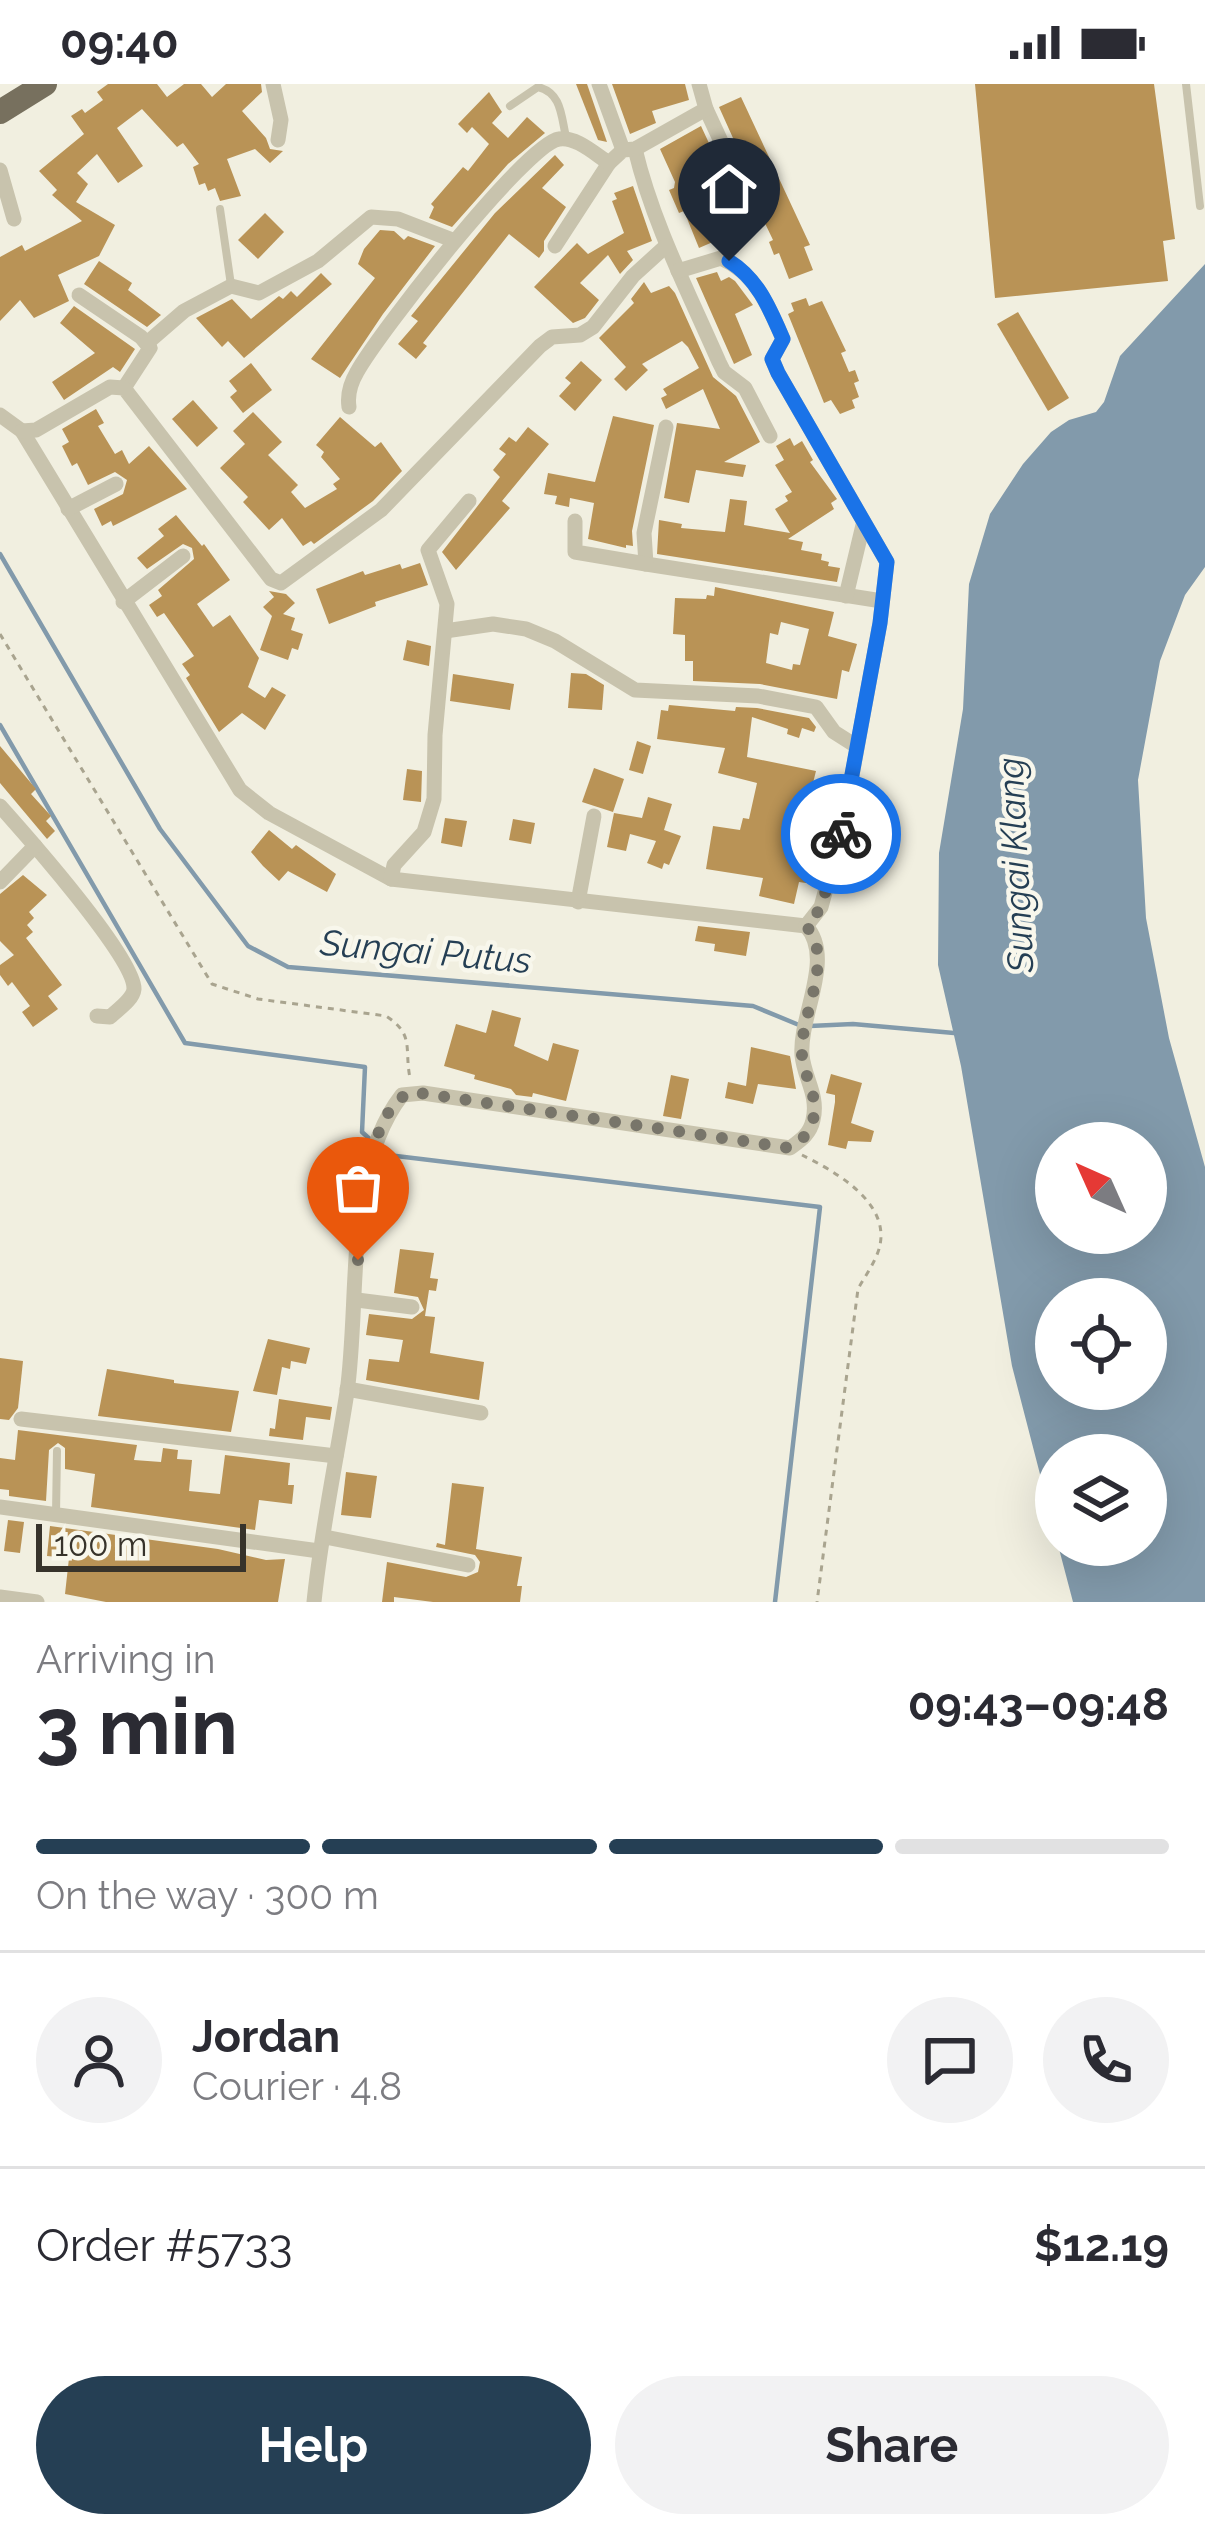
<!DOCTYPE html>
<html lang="en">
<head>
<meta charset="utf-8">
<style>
  :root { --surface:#fff; --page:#f2f2f3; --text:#2b2b33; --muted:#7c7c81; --line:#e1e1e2; --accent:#253f54 }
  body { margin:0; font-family:Raleway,sans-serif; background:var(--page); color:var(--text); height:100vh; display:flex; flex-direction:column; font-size:45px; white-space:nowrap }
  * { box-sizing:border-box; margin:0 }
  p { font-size:39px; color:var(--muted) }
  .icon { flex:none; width:66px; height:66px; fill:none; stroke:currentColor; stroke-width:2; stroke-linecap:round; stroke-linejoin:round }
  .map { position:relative; height:1518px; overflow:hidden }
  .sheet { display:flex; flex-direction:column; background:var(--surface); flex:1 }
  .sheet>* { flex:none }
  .needle { width:78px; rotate:315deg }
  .fabs { position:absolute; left:1035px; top:1038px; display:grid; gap:24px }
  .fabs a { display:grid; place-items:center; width:132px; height:132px; border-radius:50%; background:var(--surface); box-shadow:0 12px 48px #0002; font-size:60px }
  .scale { position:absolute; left:36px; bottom:30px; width:210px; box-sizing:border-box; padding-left:12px; border:6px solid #37332b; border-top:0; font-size:33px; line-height:42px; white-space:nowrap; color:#37332b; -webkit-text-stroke:9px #f8f7ec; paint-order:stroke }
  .pin { position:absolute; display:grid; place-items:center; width:102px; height:102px; color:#fff; margin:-123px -51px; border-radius:50% 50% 50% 0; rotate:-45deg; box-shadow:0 0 12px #0007 }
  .pin .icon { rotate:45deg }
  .courier { position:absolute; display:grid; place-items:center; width:120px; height:120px; margin:-60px; border:9px solid #1a73e8; border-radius:50%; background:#fff; color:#222; box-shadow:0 3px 15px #0007 }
  .overview em { font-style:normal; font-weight:700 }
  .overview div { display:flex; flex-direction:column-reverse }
  .overview { display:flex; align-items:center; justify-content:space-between; height:204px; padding:0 36px }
  h1 { font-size:78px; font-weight:700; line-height:90px }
  .bar { display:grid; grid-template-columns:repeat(4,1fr); gap:18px 12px; align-content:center; height:144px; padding:0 36px }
  .bar i { height:15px; border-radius:9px; background:var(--line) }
  .bar .current { background:var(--accent) }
  .bar p { grid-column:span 4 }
  .line { display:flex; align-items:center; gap:30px; padding:0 36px; border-top:3px solid var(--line) }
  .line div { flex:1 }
  .round { display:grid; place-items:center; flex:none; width:126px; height:126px; border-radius:63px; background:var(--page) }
  .primary-button { display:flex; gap:24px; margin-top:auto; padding:24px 36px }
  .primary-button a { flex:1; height:138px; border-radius:72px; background:var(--accent); color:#fff; font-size:48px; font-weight:700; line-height:138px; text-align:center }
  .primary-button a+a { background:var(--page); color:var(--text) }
  .status { display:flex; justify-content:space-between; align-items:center; height:84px; padding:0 60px; background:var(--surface); direction:ltr }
  .status svg { height:33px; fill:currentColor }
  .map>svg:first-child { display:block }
</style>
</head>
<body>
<div class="status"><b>09:40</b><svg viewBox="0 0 49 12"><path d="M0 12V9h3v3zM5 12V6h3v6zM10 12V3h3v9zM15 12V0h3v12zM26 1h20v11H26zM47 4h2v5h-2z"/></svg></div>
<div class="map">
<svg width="1205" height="1518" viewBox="0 0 1205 1518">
  <rect width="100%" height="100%" fill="#f1efe0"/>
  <path fill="#829aab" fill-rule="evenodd" d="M1205,180V483L1185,511L1160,577L1138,696L1146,834L1169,954L1205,1083V1518H1073L1058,1461H1146V1371H1056V1452L1012,1282L961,982L938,881L939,769L963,625L969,500L990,430L1023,380L1051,348L1069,336L1096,328L1104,318L1120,272ZM1056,1059H1146V1149H1056ZM1056,1215H1146V1305H1056Z"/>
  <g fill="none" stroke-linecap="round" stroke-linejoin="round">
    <g stroke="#829aab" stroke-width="4.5">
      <path d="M0,470L160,745L248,862L288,883L753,922L799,941"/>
      <path d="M0,641L185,959L365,983L362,1048L373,1058"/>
      <path d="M810,942L853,940L954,949"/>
      <path d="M382,1065L388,1071L820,1123L775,1518"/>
    </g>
  </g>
  <g fill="#b99356" fill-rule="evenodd">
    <path d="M108,0H157L167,13L184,0H201L212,13L226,0H261L262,8L242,27L266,54L270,65L283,67L270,79L255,65L227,75L241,112L220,117L215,104L208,107L205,99L199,101L193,83L199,80L183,59L177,63L142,25L117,44L143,82L118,99L97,70L77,89L88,100L76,118L115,141L99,172L58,191L69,217L34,234L20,216L0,237V173L22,161L25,167L82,137L52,111L57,106L39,87L84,50L71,32L82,25L85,29L103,16L97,8Z"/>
    <path d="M576,0H587L607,58L598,56Z"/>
    <path d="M612,0H685L689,16L652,27L656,39L630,50Z"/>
    <path d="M975,0H1154L1175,155L1163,157L1168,197L995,214Z"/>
    <path d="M489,8L502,28L492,39L508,54L527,33L545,49L508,80L452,143L429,134L434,123L431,120L463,83L468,87L489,60L472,43L467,49L458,40Z"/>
    <path d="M741,13L810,161L804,163L813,186L789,195L779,169L774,171L769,158L773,156L740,87L742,74L719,23Z"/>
    <path d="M701,42L721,85L697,96L722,154L699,164L684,127L679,129L669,106L674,104L675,98L660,65Z"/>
    <path d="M555,71L564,81L542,104L566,123L544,157V167L539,174L509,150L423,259L427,262L416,275L398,260L418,237L411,232L495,129Z"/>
    <path d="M633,102L652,157L627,167L633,176L620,190L608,171L580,199L599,216L585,234L573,239L534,203L577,159L588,170L624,149L612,117L617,115L614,109Z"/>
    <path d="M265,129L284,148L258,175L238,156Z"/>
    <path d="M380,146L394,147L404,156L408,152L435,162L383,230L340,294L311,275L375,194L358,180L364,165Z"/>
    <path d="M99,177L132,199L128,206L161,231L147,243L84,200Z"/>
    <path d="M717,188L721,197L729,193L735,197L753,221L735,230L752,271L734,280L696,194Z"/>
    <path d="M321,189L332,200L244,274L228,257L222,263L196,234L232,215L251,235L279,212L283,215L291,207L297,213Z"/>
    <path d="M644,198L651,209L669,202L675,209L713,293L736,312L760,358L724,378L746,381L743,393L696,386L689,419L664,414L677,339L720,345L703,305L666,325L661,314L667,311L663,305L699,284L688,263L682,257L642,280L648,286L626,307L614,295L626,283L599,254L634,219L631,215Z"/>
    <path d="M806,214L809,222L822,217L846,267L841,269L849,288L855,286L859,297L854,299L859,313L852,316L855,324L840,330L831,316L824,319L788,230L794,227L791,219Z"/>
    <path d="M74,222L135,265L120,288L113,283L64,316L52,298L95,269L60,239Z"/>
    <path d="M1018,228L1069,314L1048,327L997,240Z"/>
    <path d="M581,277L602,296L575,327L559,312L571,299L565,294Z"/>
    <path d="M251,279L272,306L243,329L230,313L237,307L229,297Z"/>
    <path d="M193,316L218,344L197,363L172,335Z"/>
    <path d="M96,325L104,339L98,342L115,370L122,366L129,380L149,362L187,405L113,442L111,437L102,442L94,425L123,410L127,396L115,388L88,401L77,379L72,382L62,362L69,358L62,345Z"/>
    <path d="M253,328L282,358L268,371L298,401L291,408L305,424L337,405L333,400L340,395L321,373L324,368L316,361L340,333L375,363L381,358L402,387L373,417L314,460L311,457L303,462L282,434L269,446L243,418L248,413L220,384L245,360L233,347Z"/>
    <path d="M613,332L654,341L632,447L633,462L626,461V464L588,455L594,419L570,414L569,423L555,420L557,412L544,410L548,389L595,398Z"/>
    <path d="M528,343L549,360L502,417L510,424L456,486L442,468L500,393L493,386L506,370L499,365L509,353L516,358Z"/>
    <path d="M790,354L794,362L802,357L813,376L810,378L837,415L831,419L834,425L788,455L803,458L801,466L822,470L821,476L829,478L828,482L840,484L837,498L657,470L659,436L682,440L681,444L725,448L730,415L747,417L744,441L790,449L775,425L788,417L785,412L792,408L775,381L784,376L776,362Z"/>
    <path d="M176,431L202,462L204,460L230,496L197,520L213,543L230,531L259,574L248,603L265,614L272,603L286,611L265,646L242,629L219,648L186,594L190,591L182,580L194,572L164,529L157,533L149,521L162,512L158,506L194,475L192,464L183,460L147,485L137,474L164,452L158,445Z"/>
    <path d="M420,479L428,501L375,518L376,522L329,540L316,505L363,487L365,491L400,480L402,485Z"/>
    <path d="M715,503L834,528L828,552L857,560L849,588L842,586L837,615L760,600L693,597V577H685V551L673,550L675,514L706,515L707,511L714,512ZM781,538L809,545L800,581L793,580L792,586L766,579L770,549L778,551Z"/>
    <path d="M269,507L286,510L295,519L283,530L295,534L291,546L303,550L298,566L292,564L288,576L260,566L272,532L263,523L274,513Z"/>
    <path d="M407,556L431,562L429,582L403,576Z"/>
    <path d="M571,589L586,590L604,601L602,626L568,624Z"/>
    <path d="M453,590L514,600L510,626L450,617Z"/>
    <path d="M669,621L735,627L736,623L757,624L809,634L816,643L814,648L802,644L799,654L787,650L788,645L752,633L747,673L816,687L802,743L812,746L806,771L812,772L806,799L799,798L794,820L759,812L763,794L706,785L713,742L740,746L743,734L749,735L757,699L718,689L725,664L657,655L661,626L668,627Z"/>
    <path d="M637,657L651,662L643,690L629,686Z"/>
    <path d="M0,662L36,705L31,710L51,732L46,737L55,747L47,755L0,699Z"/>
    <path d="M594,684L624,695L613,728L582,718Z"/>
    <path d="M407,685L422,687L421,718L403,716Z"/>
    <path d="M648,713L672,720L664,746L681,752L669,781L664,779L662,785L647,779L656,757L630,750L626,767L607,763L614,729L642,734Z"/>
    <path d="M445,734L467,737L462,763L441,759Z"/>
    <path d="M513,735L535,739L531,760L509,756Z"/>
    <path d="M269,746L292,765L296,761L336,790L327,808L288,787L279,797L263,782L251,768Z"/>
    <path d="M23,791L47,811L29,828L34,834L27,841L33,848L26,854L62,901L48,912L58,925L33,943L22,928L30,922L12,898L8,902L0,891V881L14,871L0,857V810Z"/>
    <path d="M698,842L750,848L746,872L714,867L715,860L695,857Z"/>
    <path d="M492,926L521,934L514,962L548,977L553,959L579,966L566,1017L533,1009L532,1013L516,1011L511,1005L474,995L475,991L444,982L456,940L486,949Z"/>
    <path d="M751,963L790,972L796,1005L758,1000L753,1020L725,1014L728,998L746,1002Z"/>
    <path d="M831,990L862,999L851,1039L874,1047L871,1058L848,1057L846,1065L828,1061L835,1018V1011L826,1009Z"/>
    <path d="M671,991L689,995L681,1035L663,1032Z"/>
    <path d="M400,1165L434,1169L430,1194L438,1195L436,1207L429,1206L425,1232L435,1233L430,1269L484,1278L479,1316L366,1296L369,1275L399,1278L403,1256L366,1251L369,1230L412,1235L424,1226L418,1213L394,1209Z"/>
    <path d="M268,1255L310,1264L306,1280L291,1277L290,1285L282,1283L277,1311L253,1307Z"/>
    <path d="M0,1274L23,1277L18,1324L9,1336L0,1335Z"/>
    <path d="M107,1285L174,1296V1299L239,1307L231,1348L98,1332Z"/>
    <path d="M279,1315L332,1323L330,1336L306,1333L303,1356L269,1352L270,1344L275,1345Z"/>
    <path d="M18,1346L137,1361L134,1376L161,1378L163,1364L178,1366L177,1375L192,1376L189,1407L220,1410L225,1371L290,1379L288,1401H294L292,1420L259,1416L255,1446L91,1423L95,1390L65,1385V1364L58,1359L49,1366L46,1417L9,1412V1406L0,1405V1374L15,1376Z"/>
    <path d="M346,1388L377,1392L371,1434L341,1431Z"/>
    <path d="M452,1399L484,1403L476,1465L522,1473L517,1502H522L520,1518H433L394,1513V1518H382L387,1478L466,1493L478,1488L480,1478L475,1471L436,1463L437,1459L445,1461Z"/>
    <path d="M8,1436L24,1438L20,1469L4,1467Z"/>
    <path d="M50,1442L218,1465L266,1476L285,1475L278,1518H106L65,1510L69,1474L47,1472Z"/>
  </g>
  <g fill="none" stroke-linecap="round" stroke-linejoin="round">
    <g stroke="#a9a48f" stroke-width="3" stroke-dasharray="6 6" stroke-linecap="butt">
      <path d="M0,550L212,900L258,915L386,932C415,951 404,964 410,994"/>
      <path d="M802,1071C834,1087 889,1117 880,1161C877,1176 865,1192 858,1205L817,1518"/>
    </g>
    <g stroke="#c8c3ad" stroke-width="8">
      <path d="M1186,0L1200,122"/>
      <path d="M510,22L538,3C562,9 561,32 566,53"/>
      <path d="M220,125L231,201"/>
      <path d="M56,1430L57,1367"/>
    </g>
    <g stroke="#c8c3ad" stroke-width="15">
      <path d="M273,0L281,36L278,56"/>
      <path d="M599,0L623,66"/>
      <path d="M706,25L731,79"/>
      <path d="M635,65C653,140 688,207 719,278L724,288L745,304L770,352"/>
      <path d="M0,86L14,135"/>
      <path d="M555,162L609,79"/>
      <path d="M79,211L141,253L150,264L124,304"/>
      <path d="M147,259L184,227L231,202L259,209L318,177L371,133L398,135L455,157"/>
      <path d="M349,323C347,310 350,300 357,288C377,251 526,60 559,55C576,52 596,71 609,79L623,66L635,65L706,25L699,0"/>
      <path d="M0,331L22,347L240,706L269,729L391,795L806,842L821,823L842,746L880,539L887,478L778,289L772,275L783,255C769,223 756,189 721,174L678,187"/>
      <path d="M666,343L644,449L646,480L882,517"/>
      <path d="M22,347L36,346L110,303L124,304L271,495L281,499L381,426L540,262L552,253L580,251L593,243L633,192L666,162"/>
      <path d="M68,425L116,400"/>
      <path d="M575,437V468L646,480"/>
      <path d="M846,512L863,441"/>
      <path d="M123,518L183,472"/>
      <path d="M445,547L493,540L526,545L555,557L635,606L758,612L816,623L834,648L856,662"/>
      <path d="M0,722C25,750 135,874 134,905C133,916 117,926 110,933L97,932"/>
      <path d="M391,795L394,781L424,748L434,715L435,651L447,520L428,466L469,417"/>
      <path d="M0,798L35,762"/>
      <path d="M578,818L594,732"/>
      <path d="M357,1216L412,1223"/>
      <path d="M347,1305L481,1329"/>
      <path d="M21,1335L336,1372"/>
      <path d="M0,1423L319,1467"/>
      <path d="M325,1453L468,1481"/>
      <path d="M0,1513L37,1518"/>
      <path d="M314,1518C321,1448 336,1379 347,1308C360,1217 344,1085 402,1011L423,1009L790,1064C801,1056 810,1050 813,1036C819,1011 804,994 802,971C799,932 835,874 806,842"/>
    </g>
    <path stroke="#77705e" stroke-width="24" d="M0,28L45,0"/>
  </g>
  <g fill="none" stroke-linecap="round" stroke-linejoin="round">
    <path stroke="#78756a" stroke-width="12" stroke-dasharray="0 21.6" d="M358,1176C360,1136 367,1021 413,1008L790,1064C801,1056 810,1050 813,1036C819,1011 804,994 802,971C799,932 836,875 806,842L821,824L841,750"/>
    <path stroke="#1a73e8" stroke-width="15" d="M729,177C758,195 770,225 783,255L772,275L778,289L887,478L880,539L841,750"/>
  </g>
  <g text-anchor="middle" stroke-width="9" stroke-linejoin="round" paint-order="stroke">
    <g font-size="36" font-style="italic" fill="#253f54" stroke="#f8f7ec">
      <text transform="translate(1015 781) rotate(-93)" y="13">Sungai Klang</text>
      <text transform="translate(426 867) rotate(5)" y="13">Sungai Putus</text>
    </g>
  </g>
</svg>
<div class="fabs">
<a><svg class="needle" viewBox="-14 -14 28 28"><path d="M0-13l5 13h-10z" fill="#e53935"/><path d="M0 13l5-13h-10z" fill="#7c7c81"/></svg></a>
<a><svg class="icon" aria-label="locate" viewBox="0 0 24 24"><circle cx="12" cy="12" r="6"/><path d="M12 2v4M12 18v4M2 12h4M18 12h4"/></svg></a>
<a><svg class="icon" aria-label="layers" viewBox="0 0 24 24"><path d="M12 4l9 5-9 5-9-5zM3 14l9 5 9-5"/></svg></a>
</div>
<div class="scale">100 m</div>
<div class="pin" style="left:358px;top:1176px;background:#ea580c"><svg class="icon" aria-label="bag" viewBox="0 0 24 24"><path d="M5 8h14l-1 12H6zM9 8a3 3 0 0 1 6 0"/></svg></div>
<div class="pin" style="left:729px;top:177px;background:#1f2937"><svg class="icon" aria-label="home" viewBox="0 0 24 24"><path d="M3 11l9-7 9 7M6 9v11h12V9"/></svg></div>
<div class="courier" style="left:841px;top:750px"><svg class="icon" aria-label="bike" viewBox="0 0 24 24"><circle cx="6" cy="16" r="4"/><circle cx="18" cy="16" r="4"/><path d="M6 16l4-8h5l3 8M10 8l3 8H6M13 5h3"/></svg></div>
</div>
<section class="sheet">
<div class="overview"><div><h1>3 min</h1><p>Arriving in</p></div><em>09:43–09:48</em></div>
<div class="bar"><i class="current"></i><i class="current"></i><i class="current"></i><i></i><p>On the way · 300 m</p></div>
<div class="line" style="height:216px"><a class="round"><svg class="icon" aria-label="person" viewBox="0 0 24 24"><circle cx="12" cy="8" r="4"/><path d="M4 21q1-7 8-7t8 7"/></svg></a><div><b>Jordan</b><p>Courier · 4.8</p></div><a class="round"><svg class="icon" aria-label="chat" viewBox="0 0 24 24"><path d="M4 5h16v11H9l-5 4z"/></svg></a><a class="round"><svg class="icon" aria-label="phone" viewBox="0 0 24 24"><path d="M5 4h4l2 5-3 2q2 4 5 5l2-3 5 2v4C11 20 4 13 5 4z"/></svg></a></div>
<div class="line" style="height:156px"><div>Order #5733</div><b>$12.19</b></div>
<div class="primary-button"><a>Help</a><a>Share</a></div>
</section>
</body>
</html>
